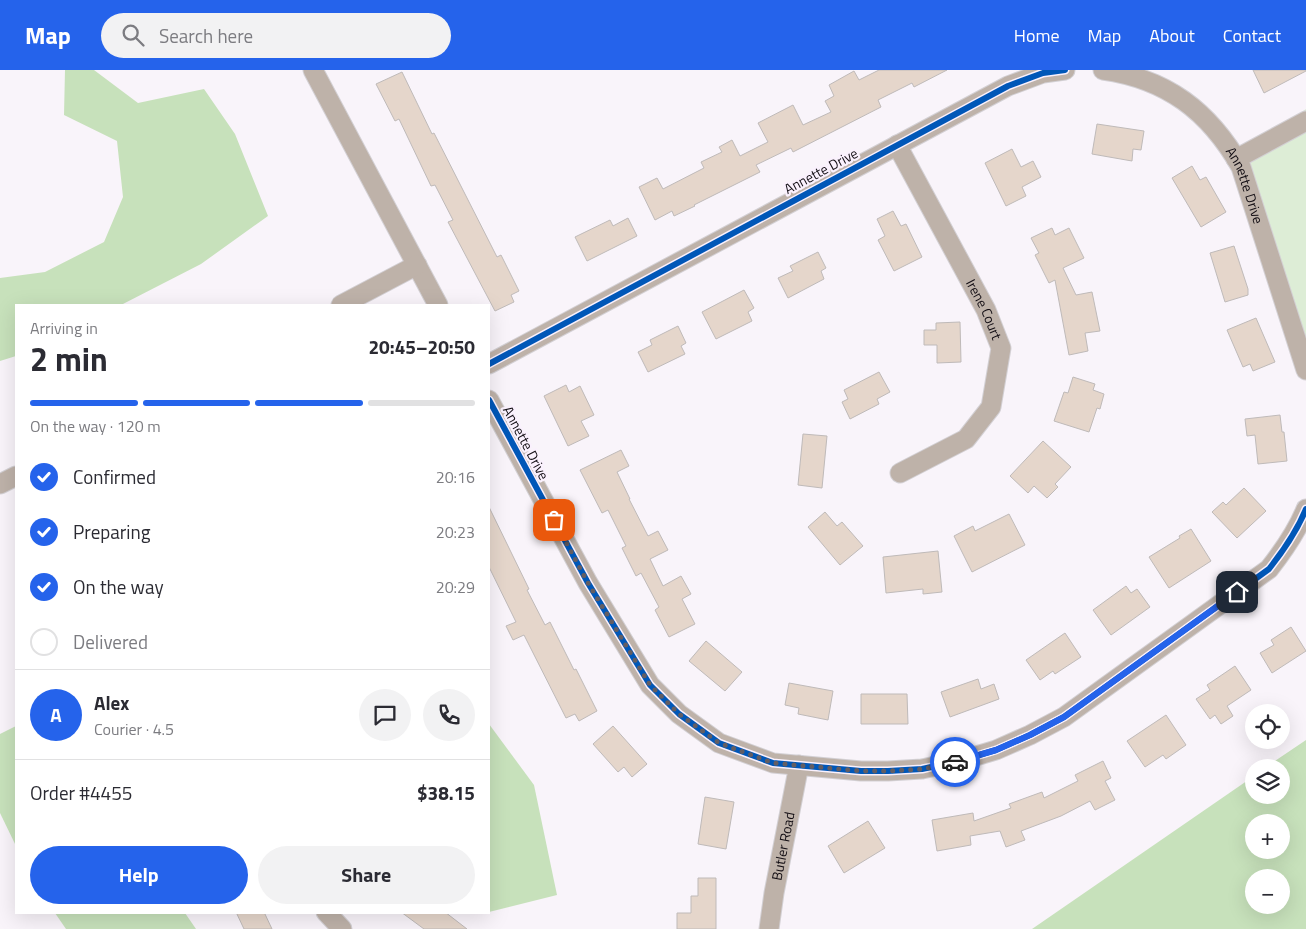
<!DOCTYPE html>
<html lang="en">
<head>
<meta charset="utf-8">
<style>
  :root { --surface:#fff; --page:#f2f2f3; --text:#2b2b33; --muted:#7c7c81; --line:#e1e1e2; --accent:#2563eb }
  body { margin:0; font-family:"Titillium Web",sans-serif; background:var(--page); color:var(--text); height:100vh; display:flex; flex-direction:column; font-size:19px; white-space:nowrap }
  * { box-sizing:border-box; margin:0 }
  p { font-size:16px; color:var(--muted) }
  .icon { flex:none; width:28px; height:28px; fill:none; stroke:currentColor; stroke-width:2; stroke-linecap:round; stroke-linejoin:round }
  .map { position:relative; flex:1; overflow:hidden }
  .side { position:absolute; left:15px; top:234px; width:475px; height:610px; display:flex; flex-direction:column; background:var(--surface); border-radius:0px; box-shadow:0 5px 20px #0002 }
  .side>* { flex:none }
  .tools { position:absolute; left:1245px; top:634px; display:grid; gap:10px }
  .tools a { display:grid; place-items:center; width:45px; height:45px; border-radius:50%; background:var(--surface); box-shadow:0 5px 20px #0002; font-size:25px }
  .pin { position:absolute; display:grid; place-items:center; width:42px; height:42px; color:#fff; margin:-21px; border-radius:10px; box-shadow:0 2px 8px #0006 }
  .courier { position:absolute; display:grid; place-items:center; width:50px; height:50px; margin:-25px; border:4px solid #2563eb; border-radius:50%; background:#fff; color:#222; box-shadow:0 1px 6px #0007 }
  .head em { font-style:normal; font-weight:700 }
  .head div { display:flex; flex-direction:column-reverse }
  .head { display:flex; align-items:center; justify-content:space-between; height:85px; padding:0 15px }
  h1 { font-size:32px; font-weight:700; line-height:38px }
  .bar { display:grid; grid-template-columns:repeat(4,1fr); gap:8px 5px; align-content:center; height:60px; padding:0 15px }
  .bar i { height:6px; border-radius:4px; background:var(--line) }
  .bar .selected { background:var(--accent) }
  .bar p { grid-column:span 4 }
  .line { display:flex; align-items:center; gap:12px; padding:0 15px; border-top:1px solid var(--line) }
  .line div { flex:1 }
  .round { display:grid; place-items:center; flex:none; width:52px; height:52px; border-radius:26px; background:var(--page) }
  ol { padding:0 15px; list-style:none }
  li { display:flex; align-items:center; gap:15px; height:55px }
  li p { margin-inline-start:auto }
  li .icon { padding:5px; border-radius:50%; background:var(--accent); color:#fff; stroke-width:4 }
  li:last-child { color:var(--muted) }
  li i { width:28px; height:28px; border:2px solid var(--line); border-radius:50% }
  .action { display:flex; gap:10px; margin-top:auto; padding:10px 15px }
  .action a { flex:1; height:58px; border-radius:30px; background:var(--accent); color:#fff; font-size:20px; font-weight:700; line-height:58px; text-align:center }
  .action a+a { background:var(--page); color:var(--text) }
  header { display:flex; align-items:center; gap:30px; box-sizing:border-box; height:70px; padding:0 25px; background:var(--accent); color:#fff }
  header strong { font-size:24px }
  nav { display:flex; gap:28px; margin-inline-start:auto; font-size:18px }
  .search { width:350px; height:45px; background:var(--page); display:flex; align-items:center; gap:12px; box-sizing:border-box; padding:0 18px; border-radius:28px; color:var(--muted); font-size:19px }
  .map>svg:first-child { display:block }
</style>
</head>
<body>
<header>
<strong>Map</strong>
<div class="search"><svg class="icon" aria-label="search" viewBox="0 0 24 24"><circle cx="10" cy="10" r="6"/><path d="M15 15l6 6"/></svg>Search here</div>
<nav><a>Home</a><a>Map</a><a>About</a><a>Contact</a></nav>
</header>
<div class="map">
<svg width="1306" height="859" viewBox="0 0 1306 859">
  <rect width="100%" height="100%" fill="#f9f4fa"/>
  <path fill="#ddedd6" d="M1306,39V274L1241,85Z"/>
  <g fill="#c7e1bb" fill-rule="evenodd">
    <path d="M65,0H94L138,33L204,19L235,64L268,146L201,194L121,235H16V286L0,291V208L45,202L104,172L123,127L117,71L64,45Z"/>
    <path d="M489,654L534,715L557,825L489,842Z"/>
    <path d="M16,656V776L0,743V664Z"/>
    <path d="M1306,670V859H1032L1254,706V725H1281V698L1266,697ZM1254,752H1281V780H1254ZM1254,808H1281V835H1254Z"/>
    <path d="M55,843H185L196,859H66Z"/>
  </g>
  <g fill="#e5d6cb" stroke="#bfbab9">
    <path d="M879,0H947L914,17L912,13L878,30L881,37L793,82L791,78L756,95L760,102L694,135L695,136L674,146L672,141L655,150L639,117L657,108L663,119L704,98L701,92L722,82L719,77L732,70L740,86L768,72L758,53L793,35L803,55L831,42L825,31L834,26L829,15L854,1L859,10Z"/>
    <path d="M1253,0H1306V1L1264,23Z"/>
    <path d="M402,2L432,64L434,63L497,187L501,185L519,221L511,225L514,232L495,241L448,152L453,150L435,115L431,116L399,49L395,51L376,14Z"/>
    <path d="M1097,54L1144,61L1141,80L1133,79L1132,91L1092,84Z"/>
    <path d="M1012,79L1021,97L1033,91L1041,107L1022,117L1026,126L1006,136L985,93Z"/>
    <path d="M1192,96L1200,110L1206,107L1226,142L1201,157L1172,108Z"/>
    <path d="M893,141L901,156L906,154L922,187L894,201L878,170L885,166L877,149Z"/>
    <path d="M628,148L637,166L587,191L575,167L610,150L613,156Z"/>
    <path d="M1052,158L1055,165L1069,158L1084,188L1063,198L1076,225L1092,222L1100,261L1085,263L1088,281L1069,285L1055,210L1049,213L1035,185L1039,183L1031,168Z"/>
    <path d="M1234,176L1248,219V225L1225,232L1210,183Z"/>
    <path d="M818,182L826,198L821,201L824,209L788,228L778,208L793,201L790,196Z"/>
    <path d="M744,220L754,238L748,242L752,251L716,269L702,242Z"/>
    <path d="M1256,248L1275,292L1253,301L1250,294L1243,297L1227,260Z"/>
    <path d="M960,252L961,292L937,293V275H924V260H936V253Z"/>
    <path d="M678,256L686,273L681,276L685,284L648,302L638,282L652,275L650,270Z"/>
    <path d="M879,302L890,322L877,329L879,334L850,349L842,332L848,329L844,320Z"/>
    <path d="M1073,307L1095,314L1093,320L1104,324L1100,339L1097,338L1089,362L1054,351L1064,322L1068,323Z"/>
    <path d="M566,315L569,322L580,316L594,345L581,351L589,366L568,376L544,326Z"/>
    <path d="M1280,345L1282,362H1284L1287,391L1258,394L1255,365L1247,366L1245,349Z"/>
    <path d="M803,364L827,366L822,418L798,415Z"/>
    <path d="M1043,371L1071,397L1055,414L1058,417L1047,428L1034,416L1028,423L1010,406Z"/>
    <path d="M621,380L629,396L617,402L630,429H629L648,466L658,461L668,480L650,489L663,516L681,506L691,524L682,529L695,554L669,567L655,540L659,537L641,503L636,506L622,478L626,476L608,440L602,443L580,400Z"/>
    <path d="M1244,418L1266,441L1237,468L1212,442L1223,432L1226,435Z"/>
    <path d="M489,437L529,519L527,520L545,555L550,552L574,600L576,599L597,641L579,651L575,644L566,648L524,565L513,570L506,556L516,552L489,497Z"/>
    <path d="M825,442L837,456L842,452L863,476L840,495L808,457Z"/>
    <path d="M1009,444L1025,475L972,502L954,466L973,456L975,461Z"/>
    <path d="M1191,459L1211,491L1169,518L1149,487L1180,468L1179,466Z"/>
    <path d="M938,481L942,522L923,524V519L886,523L883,487Z"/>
    <path d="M1126,516L1131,523L1137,519L1150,537L1111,565L1093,540Z"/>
    <path d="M1291,557L1306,581L1272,603L1260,583L1274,575L1271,570Z"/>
    <path d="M1065,563L1081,587L1055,604L1053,601L1040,610L1026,590Z"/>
    <path d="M706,571L742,602L725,621L689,591Z"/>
    <path d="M1235,596L1251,620L1227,636L1233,646L1221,654L1215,645L1210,649L1196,629L1210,620L1207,615Z"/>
    <path d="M978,609L981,619L994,614L999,629L950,647L941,622Z"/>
    <path d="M789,613L833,621L828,650L798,644L799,638L785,635Z"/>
    <path d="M861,624H907L908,654H861Z"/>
    <path d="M1166,645L1186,675L1166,689L1163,685L1145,697L1127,671Z"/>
    <path d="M613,656L647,694L632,707L624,697L618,702L593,674Z"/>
    <path d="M1103,691L1111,708L1105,711L1115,730L1095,740L1090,731L1061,746L1021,761L1025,770L1006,777L1000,761L970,766L971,775L937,781L932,750L973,743L974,751L1011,738L1009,734L1042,722L1044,728L1078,711L1075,705Z"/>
    <path d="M705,727L734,732L726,779L698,774Z"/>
    <path d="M868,751L885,778L844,803L828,776Z"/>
    <path d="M698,808H716V859H677V843H691V826H698Z"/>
    <path d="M236,842H264L272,859H244Z"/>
    <path d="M401,842H445L467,859H424Z"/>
  </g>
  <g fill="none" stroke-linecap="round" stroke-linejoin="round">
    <g stroke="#d3d0d4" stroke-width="21">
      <g id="minor">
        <path d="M313,0L438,235"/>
        <path id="s1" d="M1103,0C1167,9 1209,41 1241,97L1306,300"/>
        <path id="s2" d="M897,75L986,240L1001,278L991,337L966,369L900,403"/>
        <path d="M1236,89L1306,51"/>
        <path d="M341,235L417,195"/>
        <path d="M489,294L1008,16L1043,3L1065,0"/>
        <path d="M489,330L588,513L650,615L679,644L719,673L773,693L861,701H888L922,699L959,691L996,680L1030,665L1064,647L1269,499C1284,480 1297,461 1306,439"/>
        <path d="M0,414L16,406"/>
        <path d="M326,842L342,859"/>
        <path id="s3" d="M769,859L774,823L799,695"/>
      </g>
    </g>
    <use href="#minor" stroke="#beb2a9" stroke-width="19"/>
    <g stroke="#faf1fd" stroke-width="9">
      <g id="cycleway">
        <path d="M489,294L1008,16L1043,3L1065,0"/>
        <path d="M489,330L588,513L650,615L679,644L719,673L773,693L861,701H888L922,699L959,691L996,680L1030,665L1064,647L1269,499C1284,480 1297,461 1306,439"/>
      </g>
    </g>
    <use href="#cycleway" stroke="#0057b8" stroke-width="6"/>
  </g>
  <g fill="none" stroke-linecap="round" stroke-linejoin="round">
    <path stroke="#635e64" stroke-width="5" stroke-dasharray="0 9" d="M554,450L588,513L650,615L679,644L719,673L773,693L861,701H888L922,699L955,692"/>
    <path stroke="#2563eb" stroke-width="6" d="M955,692L996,680L1030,665L1064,647L1237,522"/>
  </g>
  <g text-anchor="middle" stroke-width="4.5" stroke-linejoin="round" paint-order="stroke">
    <g font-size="14" fill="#120d13" stroke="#faf1fd">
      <text transform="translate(821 101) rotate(-28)" y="5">Annette Drive</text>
      <text dy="5" stroke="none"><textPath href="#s1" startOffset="194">Annette Drive</textPath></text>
      <text dy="5" stroke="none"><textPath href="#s2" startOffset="186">Irene Court</textPath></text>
      <text transform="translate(526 373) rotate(62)" y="5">Annette Drive</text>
      <text dy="5" stroke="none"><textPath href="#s3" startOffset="84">Butler Road</textPath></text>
    </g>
  </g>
</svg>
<div class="tools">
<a><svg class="icon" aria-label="locate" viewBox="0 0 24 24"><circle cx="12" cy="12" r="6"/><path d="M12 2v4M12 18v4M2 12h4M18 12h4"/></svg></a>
<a><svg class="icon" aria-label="layers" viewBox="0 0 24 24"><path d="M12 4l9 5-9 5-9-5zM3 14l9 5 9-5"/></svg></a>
<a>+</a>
<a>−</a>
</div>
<div class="pin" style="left:554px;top:450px;background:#ea580c"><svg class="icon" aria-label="bag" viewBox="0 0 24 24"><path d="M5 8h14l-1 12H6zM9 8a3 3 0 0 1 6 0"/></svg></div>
<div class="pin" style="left:1237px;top:522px;background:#1f2937"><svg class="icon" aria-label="home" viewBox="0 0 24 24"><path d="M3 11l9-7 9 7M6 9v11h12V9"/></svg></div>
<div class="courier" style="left:955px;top:692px"><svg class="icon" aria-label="car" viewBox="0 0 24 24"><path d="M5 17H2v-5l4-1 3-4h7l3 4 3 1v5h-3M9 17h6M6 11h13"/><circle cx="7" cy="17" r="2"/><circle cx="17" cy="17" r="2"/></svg></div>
<section class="side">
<div class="head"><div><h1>2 min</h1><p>Arriving in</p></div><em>20:45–20:50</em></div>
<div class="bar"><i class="selected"></i><i class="selected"></i><i class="selected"></i><i></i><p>On the way · 120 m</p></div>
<ol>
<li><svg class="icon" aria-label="check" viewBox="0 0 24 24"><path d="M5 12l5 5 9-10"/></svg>Confirmed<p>20:16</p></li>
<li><svg class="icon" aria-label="check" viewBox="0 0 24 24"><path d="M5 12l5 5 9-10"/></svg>Preparing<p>20:23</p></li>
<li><svg class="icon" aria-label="check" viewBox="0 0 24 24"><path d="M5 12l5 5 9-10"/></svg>On the way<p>20:29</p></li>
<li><i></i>Delivered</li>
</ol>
<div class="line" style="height:90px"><b class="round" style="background:var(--accent);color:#fff">A</b><div><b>Alex</b><p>Courier · 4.5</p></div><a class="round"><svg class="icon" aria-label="chat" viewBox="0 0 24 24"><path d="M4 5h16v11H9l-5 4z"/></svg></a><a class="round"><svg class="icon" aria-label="phone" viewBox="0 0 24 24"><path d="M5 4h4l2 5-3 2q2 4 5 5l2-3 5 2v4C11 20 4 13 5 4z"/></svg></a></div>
<div class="line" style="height:65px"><div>Order #4455</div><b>$38.15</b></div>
<div class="action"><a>Help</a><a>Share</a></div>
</section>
</div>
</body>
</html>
